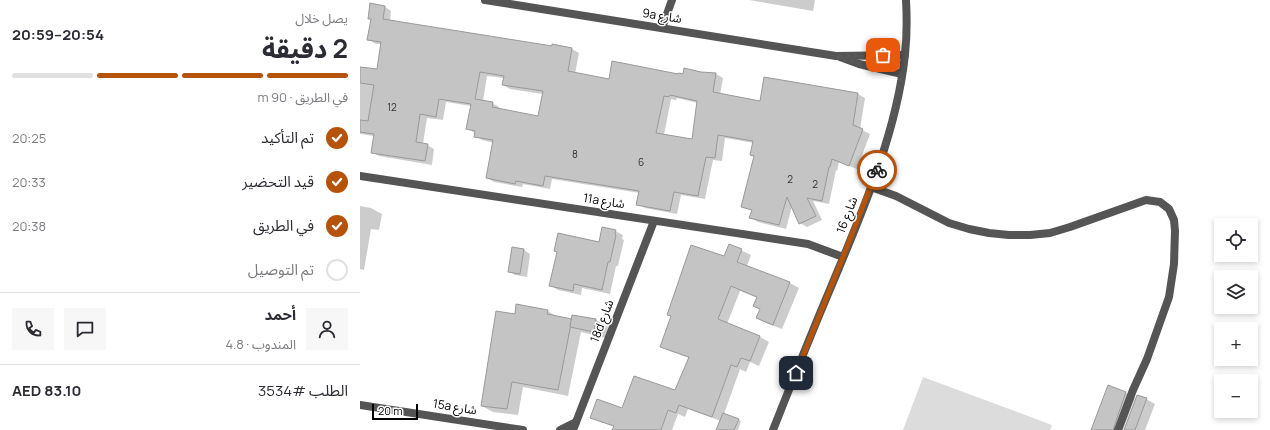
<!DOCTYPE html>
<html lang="ar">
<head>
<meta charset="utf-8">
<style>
  :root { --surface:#fff; --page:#f7f7f7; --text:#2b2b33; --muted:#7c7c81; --line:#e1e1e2; --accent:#b45309 }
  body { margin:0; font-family:Manrope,"Noto Sans Arabic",sans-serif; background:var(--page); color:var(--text); direction:rtl; height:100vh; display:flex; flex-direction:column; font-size:15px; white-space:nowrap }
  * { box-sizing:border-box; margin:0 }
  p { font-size:13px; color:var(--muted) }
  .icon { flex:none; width:22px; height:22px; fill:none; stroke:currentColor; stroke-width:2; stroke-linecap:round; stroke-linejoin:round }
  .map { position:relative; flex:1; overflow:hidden; direction:ltr }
  .panel { display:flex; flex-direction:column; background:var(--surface); width:360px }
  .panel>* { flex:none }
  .tools { position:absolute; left:854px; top:218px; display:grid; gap:8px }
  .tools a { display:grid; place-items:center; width:44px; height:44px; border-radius:0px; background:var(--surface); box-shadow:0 2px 6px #0003; font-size:20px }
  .scale { position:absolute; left:12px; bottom:10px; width:46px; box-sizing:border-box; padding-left:4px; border:2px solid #000; border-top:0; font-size:11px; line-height:14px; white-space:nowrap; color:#000; -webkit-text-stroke:3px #fff; paint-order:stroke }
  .pin { position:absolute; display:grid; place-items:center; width:34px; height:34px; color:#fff; margin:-17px; border-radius:8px; box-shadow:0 2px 6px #0006 }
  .courier { position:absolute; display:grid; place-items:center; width:40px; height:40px; margin:-20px; border:3px solid #b45309; border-radius:50%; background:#fff; color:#222; box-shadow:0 1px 5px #0007 }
  .headline em { font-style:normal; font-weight:700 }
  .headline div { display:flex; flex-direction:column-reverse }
  .headline { display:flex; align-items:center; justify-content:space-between; height:68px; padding:0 12px }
  h1 { font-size:26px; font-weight:700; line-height:30px }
  .bar { display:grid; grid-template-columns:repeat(4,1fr); gap:6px 4px; align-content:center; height:48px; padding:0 12px }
  .bar i { height:5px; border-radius:3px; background:var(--line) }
  .bar .on { background:var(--accent) }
  .bar p { grid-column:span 4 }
  .line { display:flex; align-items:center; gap:10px; padding:0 12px; border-top:1px solid var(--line) }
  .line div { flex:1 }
  .round { display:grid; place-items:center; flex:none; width:42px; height:42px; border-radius:0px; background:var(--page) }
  ol { padding:0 12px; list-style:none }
  li { display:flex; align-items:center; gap:12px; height:44px }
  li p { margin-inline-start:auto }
  li .icon { padding:4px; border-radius:50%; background:var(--accent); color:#fff; stroke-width:4 }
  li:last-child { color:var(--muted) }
  li i { width:22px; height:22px; border:2px solid var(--line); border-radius:50% }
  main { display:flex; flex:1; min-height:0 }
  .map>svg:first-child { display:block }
</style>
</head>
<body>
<main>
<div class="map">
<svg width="910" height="430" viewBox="0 0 910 430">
  <rect width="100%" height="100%" fill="#fff"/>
  <path fill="#dcdcdc" d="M563,377L692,425L690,430H543Z"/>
  <g fill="#0003" fill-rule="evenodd">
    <path d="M389,0H455L453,11Z"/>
    <path d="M24,6L31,11L30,21L192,47L193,45L212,49L219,53L215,74L250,80L341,73L356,74L363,78L360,95L401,102L405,78L498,94L505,98L500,129L510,134L497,169L479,162L477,171L476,170L469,204L453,201L462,220L447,227L440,223L432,206L426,229L398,222L391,218L392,211L382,206L394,156L391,155L394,143L365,138L362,161L353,160L345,199L321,195L317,214L285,208L278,204L280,193L192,179L190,189L163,184L162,187L134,182L127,178L134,143L122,140L115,136L116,133L107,129L111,106L86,102L83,120L67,118L63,144L67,145L74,149L72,165L19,156L12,152L14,136L0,134V68L18,70L22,44H16L8,39L12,20L9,18ZM127,76L144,78L143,85L150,89L183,94L179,117L139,109V107L132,103L123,101ZM317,98L338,103L332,140L304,135L311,99L316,100Z"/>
    <path d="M0,206L11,208L22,214L19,230L11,229L4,270L0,269Z"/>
    <path d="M255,231L263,235L262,239L264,240L258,266H256L250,294L222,288L221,295L198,290L190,285Z"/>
    <path d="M370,245L391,255L387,266L430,283L439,288L422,329L406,323L397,318L401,309L398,298L380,291L367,324L400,337L409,342L399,366L390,362L386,372L380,369L364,414L381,421L378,430H358L361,421L328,409L325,417L318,414L312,430H254L255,427L241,422L232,417L263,409L316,392L329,358L310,351L301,346L364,258Z"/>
    <path d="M152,248L164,250L170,254L167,277L155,275L149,271Z"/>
    <path d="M157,306L188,311L197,317L211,319L236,320L248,327L246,338L221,332L208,396L163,387L158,415L133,412L122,406L155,315Z"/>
    <path d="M749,386L766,393L775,398L763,430H732Z"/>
    <path d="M786,399L795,404L785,430H765Z"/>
  </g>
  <g fill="#c4c4c4" stroke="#999" fill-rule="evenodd">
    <path d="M10,3L25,6L23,19L192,46V44L212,48L208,71L249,79L252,61L318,74V73L323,74L324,68L341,72L356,73L353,92L400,101L404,77L498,93L493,125L503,129L489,166L472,159L470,167H469L462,201L447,198L456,216L439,224L427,197L419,225L389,218L392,210L381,207L394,156L390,155L393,141L358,135L355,158L346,157L338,196L314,192L310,211L276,205L279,191L185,176L183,186L156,181L155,184L126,178L133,140L114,137L115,131L106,129L111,104L79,99L76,117L60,114L56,142L68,144L65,161L11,153L14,134L0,132V120L8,121L14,85L0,83V67L17,69L21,42L7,40L11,19H8ZM120,72L144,76L142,85L183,91L178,116L132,107L133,102L115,99ZM310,95L337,101L332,139L296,133L304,96L309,97Z"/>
    <path d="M242,227L256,230L255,234L256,235L250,262H248L242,290L214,284L213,291L189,286L197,252L194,251L198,233L239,242Z"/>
    <path d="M369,244L382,249L377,262L430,282L413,325L396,318L400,309L393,306L397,297L371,286L358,319L400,336L390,361L381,358L377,367L371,365L352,417L319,405L316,413L308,410L301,430H252L254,426L230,418L237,399L262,408L274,376L315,390L329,357L300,347L311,316L307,315L331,245L364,256Z"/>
    <path d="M152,247L164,249L160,274L148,272Z"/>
    <path d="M156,304L188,310L187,314L212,319L198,390L152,382L147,409L121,406L136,311L155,314Z"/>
    <path d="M212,315L236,319L234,332L210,327Z"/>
    <path d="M748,385L766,392L753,430H731Z"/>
    <path d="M777,395L787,398L775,430H764Z"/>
    <path d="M363,413L379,419L374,430H356Z"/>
  </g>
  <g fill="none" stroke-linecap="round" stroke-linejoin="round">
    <path stroke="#555" stroke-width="8" d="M511,187L536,196L589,223L609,229L629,233L649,235H670L690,233L710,227L786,200L800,202L809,209L814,220L815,231L814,264L809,297L787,359L773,390L758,430"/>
    <g stroke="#555" stroke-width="8">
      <path d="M125,0L476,56L545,55"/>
      <path d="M302,28L312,0"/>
      <path d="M480,57L499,64L542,74"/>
      <path d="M0,176L448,244L483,257"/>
      <path d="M0,405L163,430"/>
      <path d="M200,430L216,422"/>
      <path d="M213,430L294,221"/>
    </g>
    <path stroke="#555" stroke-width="8" d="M413,430C432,382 451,334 471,287C501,215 537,133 545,54C547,36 547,18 546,0"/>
  </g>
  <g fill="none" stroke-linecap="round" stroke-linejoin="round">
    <path stroke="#595959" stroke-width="4" stroke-dasharray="0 7.2" d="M517,170C527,139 535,107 542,74L499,64L476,56L523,55"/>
    <path stroke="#b45309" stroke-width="5" d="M436,373L483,257L517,170"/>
  </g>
  <g text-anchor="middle" stroke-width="3" stroke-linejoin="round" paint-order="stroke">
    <g font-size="10" fill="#313131">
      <text x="32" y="111">12</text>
      <text x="215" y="158">8</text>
      <text x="281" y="166">6</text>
      <text x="430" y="183">2</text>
      <text x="455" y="188">2</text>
    </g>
    <g font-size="12" fill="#000" stroke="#fff">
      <text transform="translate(302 16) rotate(9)" y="4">9a شارع</text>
      <text transform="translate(244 201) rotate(9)" y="4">11a شارع</text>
      <text transform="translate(487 215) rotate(-69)" y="4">شارع 16</text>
      <text transform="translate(242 321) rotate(-69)" y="4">18d شارع</text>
      <text transform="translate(95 407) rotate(9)" y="4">15a شارع</text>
    </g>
  </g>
</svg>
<div class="tools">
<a><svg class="icon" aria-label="locate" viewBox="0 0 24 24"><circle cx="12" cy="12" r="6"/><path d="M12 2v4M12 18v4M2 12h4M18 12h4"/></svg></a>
<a><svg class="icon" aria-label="layers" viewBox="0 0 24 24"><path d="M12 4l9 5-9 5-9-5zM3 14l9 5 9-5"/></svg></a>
<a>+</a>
<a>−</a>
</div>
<div class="scale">20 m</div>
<div class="pin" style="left:523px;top:55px;background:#ea580c"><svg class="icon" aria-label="bag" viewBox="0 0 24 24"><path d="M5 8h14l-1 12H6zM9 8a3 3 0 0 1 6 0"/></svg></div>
<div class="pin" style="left:436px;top:373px;background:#1f2937"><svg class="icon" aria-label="home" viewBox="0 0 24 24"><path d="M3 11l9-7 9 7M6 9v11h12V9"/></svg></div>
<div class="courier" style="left:517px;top:170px"><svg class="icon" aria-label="bike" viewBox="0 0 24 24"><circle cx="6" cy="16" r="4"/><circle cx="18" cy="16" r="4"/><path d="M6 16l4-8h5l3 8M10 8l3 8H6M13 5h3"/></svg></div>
</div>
<section class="panel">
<div class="headline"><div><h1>2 دقيقة</h1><p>يصل خلال</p></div><em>20:54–20:59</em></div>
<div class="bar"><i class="on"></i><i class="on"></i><i class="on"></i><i></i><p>في الطريق · 90 m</p></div>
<ol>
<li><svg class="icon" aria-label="check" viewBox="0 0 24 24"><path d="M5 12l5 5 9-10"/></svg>تم التأكيد<p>20:25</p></li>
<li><svg class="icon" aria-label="check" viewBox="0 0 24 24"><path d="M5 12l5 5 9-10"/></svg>قيد التحضير<p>20:33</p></li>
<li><svg class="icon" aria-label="check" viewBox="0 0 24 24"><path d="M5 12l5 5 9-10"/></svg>في الطريق<p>20:38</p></li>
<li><i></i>تم التوصيل</li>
</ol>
<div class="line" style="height:72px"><a class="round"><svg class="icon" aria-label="person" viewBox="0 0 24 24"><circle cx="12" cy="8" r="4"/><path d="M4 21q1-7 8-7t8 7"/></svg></a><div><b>أحمد</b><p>المندوب · 4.8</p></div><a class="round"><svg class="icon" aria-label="chat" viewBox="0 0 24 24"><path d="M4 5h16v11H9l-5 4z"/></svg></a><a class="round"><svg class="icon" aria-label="phone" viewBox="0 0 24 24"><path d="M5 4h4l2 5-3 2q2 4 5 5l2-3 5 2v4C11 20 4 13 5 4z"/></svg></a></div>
<div class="line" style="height:52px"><div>الطلب #3534</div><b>AED 83.10</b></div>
</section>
</main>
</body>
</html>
